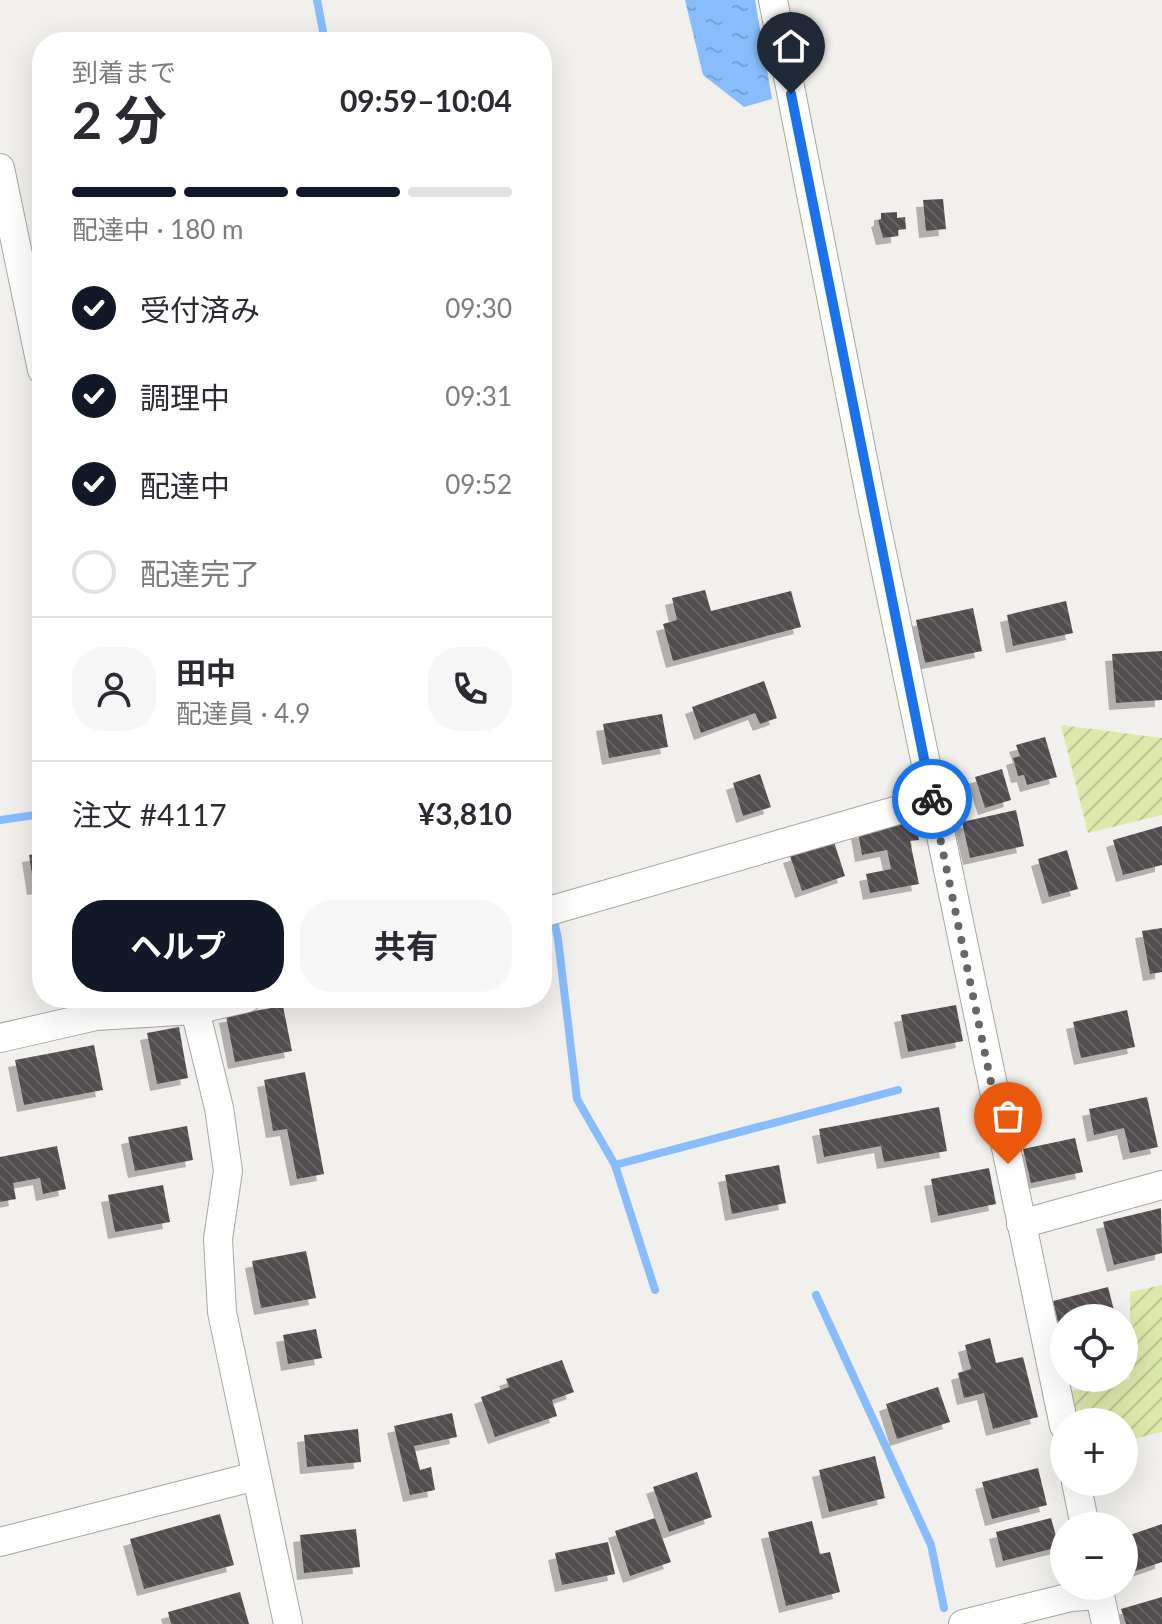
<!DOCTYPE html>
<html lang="ja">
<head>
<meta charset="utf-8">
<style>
  :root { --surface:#fff; --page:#f7f7f7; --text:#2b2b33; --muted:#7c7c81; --line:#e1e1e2; --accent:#111827 }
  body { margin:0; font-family:Lato,"Noto Sans JP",sans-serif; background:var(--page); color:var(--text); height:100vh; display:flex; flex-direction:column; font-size:30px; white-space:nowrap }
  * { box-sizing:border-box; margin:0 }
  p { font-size:26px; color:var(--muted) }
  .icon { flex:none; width:44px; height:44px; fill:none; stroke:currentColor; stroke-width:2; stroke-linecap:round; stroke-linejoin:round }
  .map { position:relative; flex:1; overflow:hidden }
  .details { position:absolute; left:32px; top:32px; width:520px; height:976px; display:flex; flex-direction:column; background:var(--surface); border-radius:32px; box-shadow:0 8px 32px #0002 }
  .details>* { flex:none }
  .buttons { position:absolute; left:1050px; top:1304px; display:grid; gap:16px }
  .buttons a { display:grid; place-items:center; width:88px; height:88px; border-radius:50%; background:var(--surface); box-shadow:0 8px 32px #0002; font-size:40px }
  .pin { position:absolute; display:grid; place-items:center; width:68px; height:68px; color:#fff; margin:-82px -34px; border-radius:50% 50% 50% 0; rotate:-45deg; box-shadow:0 0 8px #0007 }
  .pin .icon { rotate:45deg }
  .courier { position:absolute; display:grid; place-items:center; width:80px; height:80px; margin:-40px; border:6px solid #1a73e8; border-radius:50%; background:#fff; color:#222; box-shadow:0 2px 10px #0007 }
  .overview em { font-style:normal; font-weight:700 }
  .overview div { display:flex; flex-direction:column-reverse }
  .overview { display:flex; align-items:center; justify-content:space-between; height:136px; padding:0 40px }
  h1 { font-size:52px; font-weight:700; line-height:60px }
  .bar { display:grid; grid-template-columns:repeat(4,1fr); gap:12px 8px; align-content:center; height:96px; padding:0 40px }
  .bar i { height:10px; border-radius:6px; background:var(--line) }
  .bar .active { background:var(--accent) }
  .bar p { grid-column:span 4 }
  .line { display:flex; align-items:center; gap:20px; padding:0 40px; border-top:2px solid var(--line) }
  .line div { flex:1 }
  .round { display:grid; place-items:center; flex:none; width:84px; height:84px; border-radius:32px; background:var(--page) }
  ol { padding:0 40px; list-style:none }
  li { display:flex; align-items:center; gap:24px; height:88px }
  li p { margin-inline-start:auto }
  li .icon { padding:8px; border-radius:50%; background:var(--accent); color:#fff; stroke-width:4 }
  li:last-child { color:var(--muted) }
  li i { width:44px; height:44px; border:4px solid var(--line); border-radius:50% }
  .cta { display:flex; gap:16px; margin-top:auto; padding:16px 40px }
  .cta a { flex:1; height:92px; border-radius:32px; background:var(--accent); color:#fff; font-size:32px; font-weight:700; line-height:92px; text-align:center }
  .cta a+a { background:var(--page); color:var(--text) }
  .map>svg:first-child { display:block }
</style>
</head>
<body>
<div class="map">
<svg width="1162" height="1624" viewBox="0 0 1162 1624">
  <defs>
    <pattern id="garden-furrows" width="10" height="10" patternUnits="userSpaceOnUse" patternTransform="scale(2)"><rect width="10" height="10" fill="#dde8ab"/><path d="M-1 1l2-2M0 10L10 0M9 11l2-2" fill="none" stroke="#bdc693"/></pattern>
    <pattern id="water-ripples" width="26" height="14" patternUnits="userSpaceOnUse" patternTransform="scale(2)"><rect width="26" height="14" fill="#87bdfd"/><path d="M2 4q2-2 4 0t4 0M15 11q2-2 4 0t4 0" fill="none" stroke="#74a2d8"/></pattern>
    <pattern id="building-back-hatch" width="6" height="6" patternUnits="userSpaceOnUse" patternTransform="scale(2)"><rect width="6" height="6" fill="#524e50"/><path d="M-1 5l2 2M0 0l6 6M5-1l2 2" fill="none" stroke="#676465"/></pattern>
    <filter id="shadow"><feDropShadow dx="-7" dy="7" stdDeviation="0" flood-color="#0004"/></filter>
  </defs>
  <rect width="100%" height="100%" fill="#f2f0ec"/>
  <g fill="url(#garden-furrows)">
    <path d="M1061,725L1162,738V815L1088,833Z"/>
    <path d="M1162,1285V1432L1124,1441V1422H1077L1072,1391L1130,1379V1292Z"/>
  </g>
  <path fill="url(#water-ripples)" d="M685,0H755L772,99L744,107L703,75Z"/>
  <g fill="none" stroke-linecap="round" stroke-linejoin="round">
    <g stroke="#87bdfd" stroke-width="8">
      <path d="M317,0L325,42"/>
      <path d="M0,820L42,814"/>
      <path d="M542,864L558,939L577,1099L615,1165L655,1290"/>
      <path d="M615,1165L898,1090"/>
      <path d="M816,1295L931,1545L944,1608"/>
    </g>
  </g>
  <g fill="url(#building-back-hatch)" filter="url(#shadow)">
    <path d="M943,199L946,229L926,231L923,200Z"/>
    <path d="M897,212V218L905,217L906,229L898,230V236L883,238L878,220L881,219V213Z"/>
    <path d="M705,590L711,611L791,591L801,627L673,661L663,624L677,620L672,598Z"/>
    <path d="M1066,601L1073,633L1013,646L1007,615Z"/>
    <path d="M973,608L982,651L925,663L916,620Z"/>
    <path d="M1162,651V700L1116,703L1112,654Z"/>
    <path d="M764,681L777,718L760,724L755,713L701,733L692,707Z"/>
    <path d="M662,714L668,747L609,758L603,724Z"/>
    <path d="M1045,737L1057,777L1027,785L1024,775L1018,776L1013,758L1020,756L1016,745Z"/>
    <path d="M1002,769L1011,800L985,808L975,777Z"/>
    <path d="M760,774L771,807L743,816L733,783Z"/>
    <path d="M1016,810L1024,846L970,858L962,822Z"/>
    <path d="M916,821L919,840L910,841L919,884L870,893L866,874L891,869L887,850L862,855L858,832Z"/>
    <path d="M1162,826V865L1123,875L1113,840Z"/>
    <path d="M834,842L845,876L802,891L790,856Z"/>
    <path d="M1067,850L1078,889L1049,897L1038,859Z"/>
    <path d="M42,853V887L34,888L29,855Z"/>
    <path d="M1162,928V972L1150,974L1142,931Z"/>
    <path d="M956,1005L963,1041L908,1052L901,1015Z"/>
    <path d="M283,1006L292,1051L235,1062L226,1016Z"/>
    <path d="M1127,1010L1135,1047L1081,1058L1073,1022Z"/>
    <path d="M179,1027L188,1078L157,1084L147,1033Z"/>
    <path d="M94,1045L103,1090L24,1105L15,1060Z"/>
    <path d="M305,1072L324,1174L297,1179L287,1129L273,1131L264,1080Z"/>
    <path d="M1147,1097L1158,1147L1130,1153L1124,1128L1094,1135L1089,1109Z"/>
    <path d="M939,1107L947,1151L884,1162L881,1146L824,1157L819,1129Z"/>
    <path d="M187,1126L193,1160L135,1171L128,1137Z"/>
    <path d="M1075,1138L1083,1172L1031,1183L1023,1149Z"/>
    <path d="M57,1146L66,1189L43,1194L40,1178L13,1183L16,1199L0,1202V1157Z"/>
    <path d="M779,1165L786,1203L732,1214L725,1175Z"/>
    <path d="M989,1168L996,1204L938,1216L931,1179Z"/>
    <path d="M163,1185L170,1222L115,1232L108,1195Z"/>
    <path d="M1161,1208L1162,1253L1114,1265L1103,1222Z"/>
    <path d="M306,1251L316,1298L261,1308L252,1261Z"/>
    <path d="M1108,1287L1116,1318H1064L1058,1322L1053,1301Z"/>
    <path d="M316,1329L322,1358L288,1364L283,1335Z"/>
    <path d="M990,1338L996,1363L1023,1357L1038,1417L993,1429L984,1393L964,1398L958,1373L971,1369L965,1345Z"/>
    <path d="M562,1360L574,1392L552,1400L557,1416L495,1437L481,1397L509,1387L506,1379Z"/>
    <path d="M938,1387L950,1422L897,1439L886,1404Z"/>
    <path d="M452,1413L457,1437L414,1446L420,1470L431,1467L435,1490L410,1495L394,1426Z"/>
    <path d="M358,1429L361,1462L307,1467L304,1435Z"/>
    <path d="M875,1456L885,1498L829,1512L819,1470Z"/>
    <path d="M1038,1468L1047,1505L992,1519L982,1482Z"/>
    <path d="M697,1472L712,1517L669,1532L653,1487Z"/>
    <path d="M220,1514L234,1565L144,1589L130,1539Z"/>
    <path d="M655,1518L671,1562L630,1576L615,1531Z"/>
    <path d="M1051,1518L1059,1547L1003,1561L996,1532Z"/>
    <path d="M812,1521L820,1554L830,1552L840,1592L786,1606L768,1532Z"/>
    <path d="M1162,1524V1562L1127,1574L1124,1537Z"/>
    <path d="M356,1529L360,1567L304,1573L300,1535Z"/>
    <path d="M608,1542L615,1574L562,1585L555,1553Z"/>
    <path d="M240,1592L249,1624H171L168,1612Z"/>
    <path d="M1162,1597V1624H1126L1121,1609Z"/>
  </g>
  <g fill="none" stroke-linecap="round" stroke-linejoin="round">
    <g stroke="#a7a6a2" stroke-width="30">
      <g id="minor">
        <path d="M773,0L871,500L1064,1426"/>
        <path d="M0,168L42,370"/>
        <path d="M542,913L933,800"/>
        <path d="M195,1010L219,1108L228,1171L218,1239L222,1312L288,1624"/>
        <path d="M0,1038L96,1016L195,1010L247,998"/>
        <path d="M1021,1224L1162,1185"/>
        <path d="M1076,1482L1085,1526"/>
        <path d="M0,1542L256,1476"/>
        <path d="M1098,1586L1106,1624"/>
        <path d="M963,1624L1071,1597L1100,1595"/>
      </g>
    </g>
    <use href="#minor" stroke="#fff" stroke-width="28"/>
  </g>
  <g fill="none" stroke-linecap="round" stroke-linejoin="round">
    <path stroke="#686664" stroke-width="8" stroke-dasharray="0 14.4" d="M932,799L1008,1164"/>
    <path stroke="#1a73e8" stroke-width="10" d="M791,94L932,799"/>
  </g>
</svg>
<div class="buttons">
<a><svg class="icon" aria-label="locate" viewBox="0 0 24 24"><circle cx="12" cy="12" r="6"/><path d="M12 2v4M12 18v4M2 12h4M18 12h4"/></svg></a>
<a>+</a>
<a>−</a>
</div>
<div class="pin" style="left:1008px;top:1164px;background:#ea580c"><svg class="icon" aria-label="bag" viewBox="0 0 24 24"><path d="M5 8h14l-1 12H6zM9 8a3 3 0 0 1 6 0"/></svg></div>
<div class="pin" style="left:791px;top:94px;background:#1f2937"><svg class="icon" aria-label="home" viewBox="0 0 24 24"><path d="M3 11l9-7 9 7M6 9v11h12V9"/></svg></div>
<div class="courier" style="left:932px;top:799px"><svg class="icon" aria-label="bike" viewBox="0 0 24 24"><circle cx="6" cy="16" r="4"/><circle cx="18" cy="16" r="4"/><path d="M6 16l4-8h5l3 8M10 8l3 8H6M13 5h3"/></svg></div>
<section class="details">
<div class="overview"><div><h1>2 分</h1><p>到着まで</p></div><em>09:59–10:04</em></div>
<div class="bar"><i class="active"></i><i class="active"></i><i class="active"></i><i></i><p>配達中 · 180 m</p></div>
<ol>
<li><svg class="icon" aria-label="check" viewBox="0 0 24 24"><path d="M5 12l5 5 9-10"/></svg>受付済み<p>09:30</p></li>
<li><svg class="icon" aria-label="check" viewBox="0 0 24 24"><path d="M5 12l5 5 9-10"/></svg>調理中<p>09:31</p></li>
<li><svg class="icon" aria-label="check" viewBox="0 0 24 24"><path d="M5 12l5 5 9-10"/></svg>配達中<p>09:52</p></li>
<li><i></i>配達完了</li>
</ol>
<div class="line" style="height:144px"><a class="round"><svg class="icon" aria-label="person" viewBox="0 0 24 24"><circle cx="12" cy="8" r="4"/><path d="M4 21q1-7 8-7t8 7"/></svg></a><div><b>田中</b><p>配達員 · 4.9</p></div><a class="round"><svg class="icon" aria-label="phone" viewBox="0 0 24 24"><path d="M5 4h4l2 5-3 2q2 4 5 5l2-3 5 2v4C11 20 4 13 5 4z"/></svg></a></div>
<div class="line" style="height:104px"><div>注文 #4117</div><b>¥3,810</b></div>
<div class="cta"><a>ヘルプ</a><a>共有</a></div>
</section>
</div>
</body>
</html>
